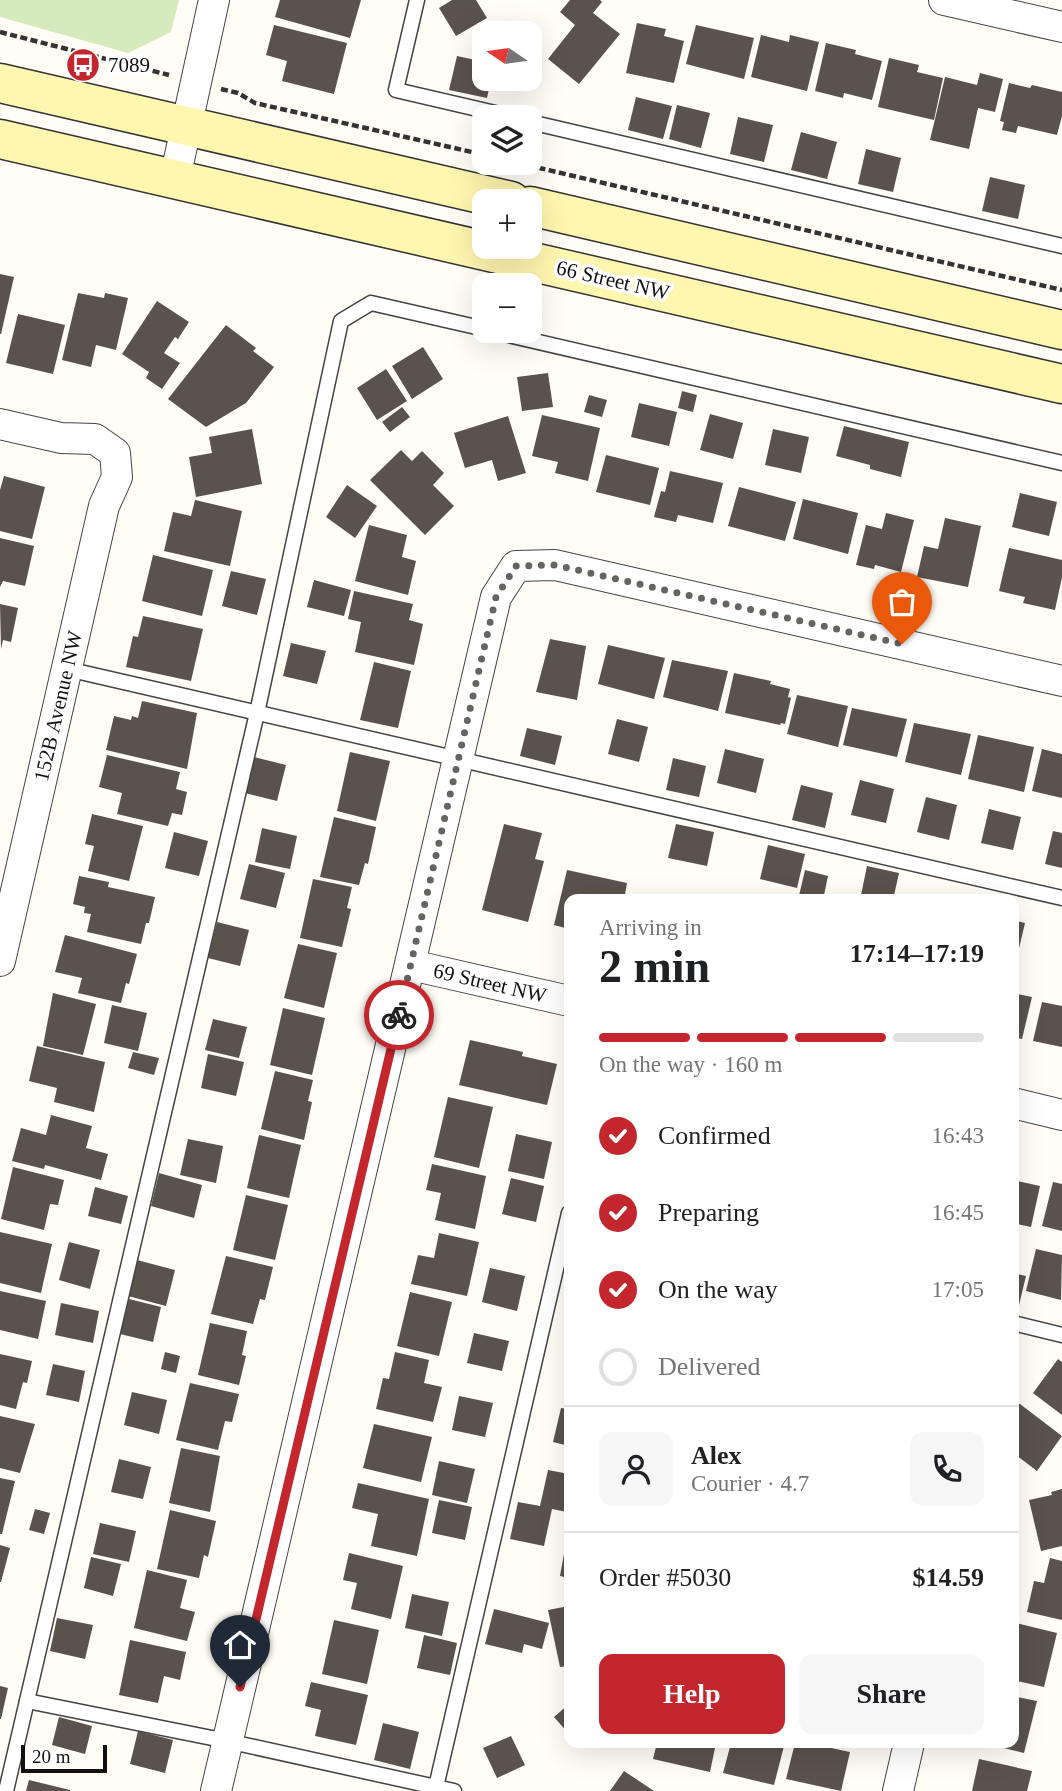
<!DOCTYPE html>
<html lang="en">
<head>
<meta charset="utf-8">
<style>
  :root { --surface:#fff; --page:#f6f6f6; --text:#202124; --muted:#757577; --line:#e0e0e0; --accent:#c4262e }
  body { margin:0; font-family:"Times New Roman",serif; background:var(--page); color:var(--text); height:100vh; display:flex; flex-direction:column; font-size:26px; white-space:nowrap }
  * { box-sizing:border-box; margin:0 }
  p { font-size:23px; color:var(--muted) }
  .icon { flex:none; width:38px; height:38px; fill:none; stroke:currentColor; stroke-width:2; stroke-linecap:round; stroke-linejoin:round }
  .map { position:relative; flex:1; overflow:hidden }
  .drawer { position:absolute; left:564px; top:894px; width:455px; height:854px; display:flex; flex-direction:column; background:var(--surface); border-radius:14px; box-shadow:0 7px 28px #0002 }
  .drawer>* { flex:none }
  .needle { width:46px; rotate:283deg }
  .fabs { position:absolute; left:472px; top:21px; display:grid; gap:14px }
  .fabs a { display:grid; place-items:center; width:70px; height:70px; border-radius:14px; background:var(--surface); box-shadow:0 7px 28px #0002; font-size:35px }
  .scale { position:absolute; left:21px; bottom:18px; width:86px; box-sizing:border-box; padding-left:7px; border:4px solid #111; border-top:0; font-size:19px; line-height:24px; white-space:nowrap; color:#111; -webkit-text-stroke:5px #fff; paint-order:stroke }
  .pin { position:absolute; display:grid; place-items:center; width:60px; height:60px; color:#fff; margin:-72px -30px; border-radius:50% 50% 50% 0; rotate:-45deg; box-shadow:0 0 7px #0007 }
  .pin .icon { rotate:45deg }
  .courier { position:absolute; display:grid; place-items:center; width:70px; height:70px; margin:-35px; border:5px solid #c4262e; border-radius:50%; background:#fff; color:#222; box-shadow:0 2px 9px #0007 }
  .summary em { font-style:normal; font-weight:700 }
  .summary div { display:flex; flex-direction:column-reverse }
  .summary { display:flex; align-items:center; justify-content:space-between; height:119px; padding:0 35px }
  h1 { font-size:46px; font-weight:700; line-height:52px }
  .bar { display:grid; grid-template-columns:repeat(4,1fr); gap:10px 7px; align-content:center; height:84px; padding:0 35px }
  .bar i { height:9px; border-radius:5px; background:var(--line) }
  .bar .on { background:var(--accent) }
  .bar p { grid-column:span 4 }
  .line { display:flex; align-items:center; gap:18px; padding:0 35px; border-top:2px solid var(--line) }
  .line div { flex:1 }
  .round { display:grid; place-items:center; flex:none; width:74px; height:74px; border-radius:14px; background:var(--page) }
  ol { padding:0 35px; list-style:none }
  li { display:flex; align-items:center; gap:21px; height:77px }
  li p { margin-inline-start:auto }
  li .icon { padding:7px; border-radius:50%; background:var(--accent); color:#fff; stroke-width:4 }
  li:last-child { color:var(--muted) }
  li i { width:38px; height:38px; border:4px solid var(--line); border-radius:50% }
  .cta { display:flex; gap:14px; margin-top:auto; padding:14px 35px }
  .cta a { flex:1; height:80px; border-radius:14px; background:var(--accent); color:#fff; font-size:28px; font-weight:700; line-height:80px; text-align:center }
  .cta a+a { background:var(--page); color:var(--text) }
  .map>svg:first-child { display:block }
</style>
</head>
<body>
<div class="map">
<svg width="1062" height="1791" viewBox="0 0 1062 1791">
  <rect width="100%" height="100%" fill="#fffdf5"/>
  <path fill="#d5ebbd" d="M0,0H179L171,32L128,53L0,17Z"/>
  <g fill="#5a524d">
    <path d="M280,0H361L350,38L275,17Z"/>
    <path d="M452,0H476L487,18L456,36L439,8Z"/>
    <path d="M570,0H600L602,2L593,13L620,34L579,84L548,59L575,25L560,12Z"/>
    <path d="M637,23L666,29L664,36L684,41L674,83L626,73Z"/>
    <path d="M274,25L347,43L334,94L282,81L287,61L266,55Z"/>
    <path d="M696,25L754,38L744,79L686,64Z"/>
    <path d="M761,35L789,42L790,35L819,42L807,91L751,77Z"/>
    <path d="M826,43L856,50L855,54L882,61L872,100L844,93L843,98L815,91Z"/>
    <path d="M457,56L485,62V79H491L487,98L449,90Z"/>
    <path d="M889,58L919,65L917,72L943,78L934,120L878,107Z"/>
    <path d="M980,73L1003,79L995,112L978,108L969,149L930,140L945,77L977,85Z"/>
    <path d="M1009,83L1030,88L1032,85L1062,92V116L1057,135L1018,126L1016,133L1002,130L1004,122L1000,121Z"/>
    <path d="M636,97L672,106L663,139L628,130Z"/>
    <path d="M677,105L710,113L701,148L669,139Z"/>
    <path d="M738,117L773,125L764,162L730,154Z"/>
    <path d="M801,132L837,142L827,179L791,170Z"/>
    <path d="M866,149L901,158L893,192L858,184Z"/>
    <path d="M990,177L1025,185L1018,219L982,211Z"/>
    <path d="M0,274L14,277L1,334H0Z"/>
    <path d="M78,293L104,298L105,293L128,298L116,350L96,345L91,367L62,360Z"/>
    <path d="M157,301L189,322L178,339L175,337L164,353L180,363L162,389L146,378L149,372L122,354Z"/>
    <path d="M18,314L65,325L53,374L6,363Z"/>
    <path d="M226,325L256,348L253,351L274,367L246,403L206,427L168,399Z"/>
    <path d="M423,347L443,379L412,399L392,366Z"/>
    <path d="M386,369L407,401L377,420L357,388Z"/>
    <path d="M548,373L553,407L522,411L517,377Z"/>
    <path d="M682,391L697,395L693,412L678,408Z"/>
    <path d="M589,395L607,400L602,417L584,412Z"/>
    <path d="M639,403L677,412L669,446L631,437Z"/>
    <path d="M402,407L410,417L390,432L382,422Z"/>
    <path d="M710,414L743,423L733,459L700,450Z"/>
    <path d="M542,415L600,428L588,481L555,473L558,462L532,456Z"/>
    <path d="M508,416L526,473L498,481L492,460L465,468L454,433Z"/>
    <path d="M844,426L909,442L901,477L870,469V465L836,456Z"/>
    <path d="M252,429L262,484L196,497L189,457L212,453L209,437Z"/>
    <path d="M773,429L809,437L801,473L765,465Z"/>
    <path d="M401,450L412,461L422,451L444,473L433,485L454,506L425,535L370,480Z"/>
    <path d="M606,455L659,468L650,505L596,492Z"/>
    <path d="M670,471L723,483L713,523L678,515L676,522L654,517L661,491L665,492Z"/>
    <path d="M4,476L45,487L32,539L0,531V490Z"/>
    <path d="M347,485L377,506L355,538L326,517Z"/>
    <path d="M739,487L796,502L785,541L728,526Z"/>
    <path d="M1020,493L1057,502L1049,536L1012,527Z"/>
    <path d="M803,499L858,513L848,554L793,539Z"/>
    <path d="M195,500L242,511L230,566L164,551L173,512L191,516Z"/>
    <path d="M886,513L914,520L901,572L875,565L874,569L856,565L866,525L882,529Z"/>
    <path d="M945,518L981,526L968,587L917,577L924,546L938,549Z"/>
    <path d="M369,525L407,535L402,557L416,561L408,595L355,581Z"/>
    <path d="M0,538L34,546L25,586L3,581L0,587Z"/>
    <path d="M1009,548L1062,560V577L1055,610L1023,603L1025,597L999,591Z"/>
    <path d="M153,555L213,570L202,616L142,601Z"/>
    <path d="M231,571L266,579L257,615L222,606Z"/>
    <path d="M314,580L351,590L344,616L307,607Z"/>
    <path d="M354,591L413,604L409,620L423,624L414,665L355,652L361,622L348,619Z"/>
    <path d="M0,604L18,608L11,642L3,640L1,649Z"/>
    <path d="M143,616L203,629L191,681L126,667L133,636L138,637Z"/>
    <path d="M550,639L586,646L577,700L536,692Z"/>
    <path d="M291,643L326,651L317,684L283,676Z"/>
    <path d="M608,645L665,658L654,699L598,684Z"/>
    <path d="M672,660L728,671L718,711L663,697Z"/>
    <path d="M374,662L411,671L398,728L360,720Z"/>
    <path d="M734,673L771,681L770,684L790,689L788,697L791,698L785,724L781,723L780,725L725,713Z"/>
    <path d="M797,695L848,706L838,747L787,734Z"/>
    <path d="M142,701L197,713L187,769L106,750L114,716L131,720L132,716L138,718Z"/>
    <path d="M852,708L907,719L897,757L843,745Z"/>
    <path d="M617,719L648,727L639,762L608,754Z"/>
    <path d="M914,723L971,734L961,775L905,762Z"/>
    <path d="M527,728L562,736L555,765L520,756Z"/>
    <path d="M978,735L1034,747L1024,792L968,779Z"/>
    <path d="M725,749L764,759L756,793L717,783Z"/>
    <path d="M1042,749L1062,754V798L1032,791Z"/>
    <path d="M350,752L390,761L376,821L337,811Z"/>
    <path d="M107,755L180,772L176,789L187,792L182,815L172,813L168,826L117,814L122,793L99,787Z"/>
    <path d="M254,757L286,765L277,801L245,793Z"/>
    <path d="M673,758L706,766L699,797L666,790Z"/>
    <path d="M860,780L894,789L886,823L851,815Z"/>
    <path d="M801,785L833,793L825,828L792,820Z"/>
    <path d="M926,797L957,805L949,840L917,832Z"/>
    <path d="M989,809L1021,817L1013,850L981,843Z"/>
    <path d="M92,814L143,826L129,881L88,871L94,846L85,844Z"/>
    <path d="M334,817L376,827L368,864L365,863L359,885L320,877Z"/>
    <path d="M504,824L542,833L535,859L544,861L528,922L482,910Z"/>
    <path d="M676,824L714,832L707,866L668,858Z"/>
    <path d="M262,828L297,836L290,869L255,862Z"/>
    <path d="M1053,831L1062,833V868L1045,864Z"/>
    <path d="M174,832L208,841L199,876L165,868Z"/>
    <path d="M768,845L805,854L797,888L760,879Z"/>
    <path d="M249,864L285,873L276,908L240,899Z"/>
    <path d="M867,866L899,873L893,900H860Z"/>
    <path d="M567,870L627,883L624,900H569V929L554,925Z"/>
    <path d="M805,870L828,876L823,900H798Z"/>
    <path d="M79,876L109,882L108,887L155,897L149,923H146L141,944L87,932L91,914L84,913L85,907L73,904Z"/>
    <path d="M313,879L352,887L347,908L351,909L342,947L300,938Z"/>
    <path d="M1013,920L1025,923L1016,961L1013,960Z"/>
    <path d="M217,922L249,930L240,966L208,958Z"/>
    <path d="M65,935L137,954L129,984L126,983L121,1003L78,993L82,978L55,972Z"/>
    <path d="M298,944L337,953L324,1008L284,998Z"/>
    <path d="M53,993L96,1004L83,1055L43,1046Z"/>
    <path d="M1013,993L1032,997L1022,1039L1013,1037Z"/>
    <path d="M1042,1002L1062,1006V1047L1033,1041Z"/>
    <path d="M112,1005L147,1013L138,1051L104,1043Z"/>
    <path d="M283,1008L325,1018L312,1075L270,1065Z"/>
    <path d="M213,1019L247,1027L239,1058L205,1050Z"/>
    <path d="M470,1040L523,1052L522,1056L557,1064L547,1105L459,1085Z"/>
    <path d="M37,1046L105,1062L94,1112L54,1102L57,1088L29,1081Z"/>
    <path d="M133,1052L159,1058L154,1075L128,1068Z"/>
    <path d="M208,1054L244,1062L236,1096L201,1088Z"/>
    <path d="M275,1071L313,1080L308,1101L312,1102L304,1140L261,1129Z"/>
    <path d="M448,1097L493,1107L479,1168L434,1157Z"/>
    <path d="M51,1115L92,1126L86,1148L108,1154L101,1180L45,1165L44,1169L12,1161L21,1128L46,1135Z"/>
    <path d="M516,1134L552,1142L544,1179L508,1171Z"/>
    <path d="M259,1135L301,1145L289,1198L247,1188Z"/>
    <path d="M188,1139L223,1146L216,1183L180,1175Z"/>
    <path d="M432,1164L486,1176L475,1229L435,1220L441,1193L426,1190Z"/>
    <path d="M13,1167L64,1180L58,1205L50,1204L44,1230L1,1219Z"/>
    <path d="M159,1173L202,1185L194,1218L151,1206Z"/>
    <path d="M511,1178L544,1186L536,1222L502,1214Z"/>
    <path d="M1013,1180L1040,1186L1031,1227L1013,1223Z"/>
    <path d="M1053,1182L1062,1184V1231L1042,1226Z"/>
    <path d="M95,1187L128,1196L121,1224L88,1216Z"/>
    <path d="M246,1195L288,1205L275,1260L233,1250Z"/>
    <path d="M0,1232L52,1244L41,1293L0,1283Z"/>
    <path d="M439,1233L479,1242L467,1296L411,1284L418,1255L434,1258Z"/>
    <path d="M69,1242L100,1250L90,1289L59,1280Z"/>
    <path d="M1036,1249L1062,1255L1061,1300L1026,1291Z"/>
    <path d="M226,1256L273,1267L265,1300L260,1299L253,1324L211,1314Z"/>
    <path d="M137,1260L175,1270L166,1306L128,1296Z"/>
    <path d="M490,1268L525,1276L517,1311L482,1302Z"/>
    <path d="M1013,1273L1026,1276L1019,1305L1013,1304Z"/>
    <path d="M0,1291L46,1301L38,1339L0,1330Z"/>
    <path d="M410,1292L452,1302L439,1356L397,1346Z"/>
    <path d="M129,1299L161,1307L153,1342L120,1334Z"/>
    <path d="M61,1303L99,1311L93,1343L55,1335Z"/>
    <path d="M210,1323L247,1331L242,1355L246,1356L239,1385L198,1375Z"/>
    <path d="M474,1333L509,1341L502,1371L467,1363Z"/>
    <path d="M165,1352L180,1356L176,1373L161,1369Z"/>
    <path d="M395,1352L429,1360L424,1383L442,1387L433,1422L376,1409L383,1378L389,1379Z"/>
    <path d="M0,1354L32,1361L27,1383L23,1382L16,1409L0,1405Z"/>
    <path d="M1058,1359L1062,1362V1415L1033,1393Z"/>
    <path d="M53,1364L85,1371L79,1402L46,1395Z"/>
    <path d="M190,1383L239,1394L232,1422L225,1421L218,1450L176,1440Z"/>
    <path d="M132,1392L167,1400L159,1434L124,1425Z"/>
    <path d="M459,1396L493,1403L485,1437L452,1430Z"/>
    <path d="M1016,1401L1062,1436L1037,1471L1016,1455L1013,1459V1405Z"/>
    <path d="M561,1408L569,1409V1446L553,1442Z"/>
    <path d="M0,1416L35,1424L20,1473L0,1468Z"/>
    <path d="M374,1424L432,1437L421,1482L363,1468Z"/>
    <path d="M181,1448L220,1456L210,1512L169,1503Z"/>
    <path d="M119,1459L151,1467L143,1499L111,1492Z"/>
    <path d="M439,1461L475,1469L467,1503L432,1495Z"/>
    <path d="M548,1470L569,1474L567,1512L552,1509L544,1546L510,1539L518,1502L540,1506Z"/>
    <path d="M0,1478L15,1481L2,1534H0Z"/>
    <path d="M358,1483L429,1499L417,1556L371,1546L378,1514L352,1508Z"/>
    <path d="M1062,1489V1546L1041,1551L1029,1500L1052,1495L1051,1492Z"/>
    <path d="M439,1500L472,1507L465,1540L432,1533Z"/>
    <path d="M35,1509L50,1513L44,1534L29,1530Z"/>
    <path d="M170,1510L216,1521L208,1557L204,1555L199,1578L157,1569Z"/>
    <path d="M100,1523L136,1531L129,1562L93,1554Z"/>
    <path d="M567,1537H569V1578L560,1576Z"/>
    <path d="M0,1545L10,1548L1,1582H0Z"/>
    <path d="M349,1553L403,1566L391,1619L351,1609L357,1583L343,1580Z"/>
    <path d="M91,1557L121,1564L113,1596L84,1588Z"/>
    <path d="M1050,1558L1062,1561V1620L1027,1612L1034,1581L1044,1583Z"/>
    <path d="M147,1570L187,1580L180,1608L195,1612L187,1641L134,1628Z"/>
    <path d="M412,1594L449,1602L442,1636L405,1628Z"/>
    <path d="M569,1606V1666L560,1667L548,1610Z"/>
    <path d="M494,1609L549,1623L542,1649L524,1644L522,1653L485,1644Z"/>
    <path d="M57,1618L93,1625L85,1659L50,1651Z"/>
    <path d="M334,1620L379,1630L367,1684L322,1674Z"/>
    <path d="M1016,1623L1057,1633L1044,1687L1013,1680V1634Z"/>
    <path d="M424,1635L457,1643L450,1675L417,1668Z"/>
    <path d="M130,1640L186,1652L180,1680L164,1676L158,1703L119,1695Z"/>
    <path d="M311,1682L368,1695L356,1745L315,1736L321,1710L305,1706Z"/>
    <path d="M0,1686L8,1688L1,1719H0Z"/>
    <path d="M1013,1696L1037,1701L1024,1753L987,1744L1013,1743Z"/>
    <path d="M569,1704V1734L554,1717Z"/>
    <path d="M59,1717L92,1726L85,1754L52,1745Z"/>
    <path d="M383,1723L419,1732L410,1769L374,1760Z"/>
    <path d="M138,1731L173,1740L165,1773L130,1764Z"/>
    <path d="M511,1736L525,1765L497,1778L483,1748Z"/>
    <path d="M657,1743H716L710,1772L653,1759Z"/>
    <path d="M731,1743H772L784,1746L774,1785L723,1773Z"/>
    <path d="M795,1743H823L822,1746L850,1752L841,1791L786,1779Z"/>
    <path d="M979,1759L1032,1771L1027,1791H972Z"/>
    <path d="M624,1771L654,1791H610Z"/>
    <path d="M29,1780L70,1790V1791H26Z"/>
  </g>
  <g fill="none" stroke-linecap="round" stroke-linejoin="round">
    <g stroke="#444" stroke-width="17">
      <g id="service">
        <path d="M417,0L396,90L512,117"/>
        <path d="M530,122L1062,246"/>
        <path d="M491,331L1062,463"/>
        <path d="M67,669L1062,898"/>
        <path d="M1013,1323L1062,1335"/>
        <path d="M27,1701L227,1741L454,1791"/>
        <path d="M436,1787L569,1213"/>
        <path d="M6,1791L257,713L341,321L371,303L485,329"/>
      </g>
    </g>
    <g stroke="#444" stroke-width="32">
      <g id="minor">
        <path d="M944,0L1062,27"/>
        <path d="M175,178L214,0"/>
        <path d="M0,424L61,438L95,439L115,453L117,477L104,506L0,961"/>
        <path d="M411,965L569,1001"/>
        <path d="M1013,1103L1062,1115"/>
        <path d="M216,1791L496,597L516,566L555,565L1062,681"/>
        <path d="M898,1791L909,1743"/>
      </g>
    </g>
    <g stroke="#333" stroke-width="41">
      <g id="secondary">
        <path d="M0,83L511,201"/>
        <path d="M0,139L1062,384"/>
        <path d="M530,206L1062,330"/>
      </g>
    </g>
    <g stroke="#333" stroke-width="4.5" stroke-dasharray="7 3.5" stroke-linecap="butt">
      <path d="M0,32L169,75"/>
      <path d="M221,89L238,93L255,103L485,155"/>
      <path d="M518,163L1062,290"/>
    </g>
    <use href="#service" stroke="#fff" stroke-width="14"/>
    <use href="#minor" stroke="#fff" stroke-width="30"/>
    <use href="#secondary" stroke="#fff6b0" stroke-width="38"/>
  </g>
  <g fill="none" stroke-linecap="round" stroke-linejoin="round">
    <path stroke="#646461" stroke-width="7" stroke-dasharray="0 12.6" d="M399,1015L496,597L516,566L555,565L902,644"/>
    <path stroke="#c4262e" stroke-width="9" d="M240,1687L399,1015"/>
  </g>
  <defs>
    <g id="bus-disc" transform="scale(1.75)"><circle r="9.5" fill="#c4262e" stroke="#fff"/><path d="M-5-6H5V4H4V6H2V4H-2V6H-4V4H-5ZM-3.5-4V0h7V-4ZM-3.5 1.2v1.5H-2V1.2ZM2 1.2v1.5H3.5V1.2Z" fill="#fff"/></g>
  </defs>
  <g fill-rule="evenodd">
    <use href="#bus-disc" x="83" y="65"/>
  </g>
  <g text-anchor="middle" stroke-width="7" stroke-linejoin="round" paint-order="stroke">
    <g font-size="21" fill="#111" stroke="#fff" text-anchor="start">
      <text x="108" y="72">7089</text>
    </g>
    <g font-size="21" fill="#111" stroke="#fff">
      <text transform="translate(613 280) rotate(13)" y="7">66 Street NW</text>
      <text transform="translate(58 706) rotate(-77)" y="7">152B Avenue NW</text>
      <text transform="translate(490 983) rotate(13)" y="7">69 Street NW</text>
    </g>
  </g>
</svg>
<div class="fabs">
<a><svg class="needle" viewBox="-14 -14 28 28"><path d="M0-13l5 13h-10z" fill="#e53935"/><path d="M0 13l5-13h-10z" fill="#757577"/></svg></a>
<a><svg class="icon" aria-label="layers" viewBox="0 0 24 24"><path d="M12 4l9 5-9 5-9-5zM3 14l9 5 9-5"/></svg></a>
<a>+</a>
<a>−</a>
</div>
<div class="scale">20 m</div>
<div class="pin" style="left:902px;top:644px;background:#ea580c"><svg class="icon" aria-label="bag" viewBox="0 0 24 24"><path d="M5 8h14l-1 12H6zM9 8a3 3 0 0 1 6 0"/></svg></div>
<div class="pin" style="left:240px;top:1687px;background:#1f2937"><svg class="icon" aria-label="home" viewBox="0 0 24 24"><path d="M3 11l9-7 9 7M6 9v11h12V9"/></svg></div>
<div class="courier" style="left:399px;top:1015px"><svg class="icon" aria-label="bike" viewBox="0 0 24 24"><circle cx="6" cy="16" r="4"/><circle cx="18" cy="16" r="4"/><path d="M6 16l4-8h5l3 8M10 8l3 8H6M13 5h3"/></svg></div>
<section class="drawer">
<div class="summary"><div><h1>2 min</h1><p>Arriving in</p></div><em>17:14–17:19</em></div>
<div class="bar"><i class="on"></i><i class="on"></i><i class="on"></i><i></i><p>On the way · 160 m</p></div>
<ol>
<li><svg class="icon" aria-label="check" viewBox="0 0 24 24"><path d="M5 12l5 5 9-10"/></svg>Confirmed<p>16:43</p></li>
<li><svg class="icon" aria-label="check" viewBox="0 0 24 24"><path d="M5 12l5 5 9-10"/></svg>Preparing<p>16:45</p></li>
<li><svg class="icon" aria-label="check" viewBox="0 0 24 24"><path d="M5 12l5 5 9-10"/></svg>On the way<p>17:05</p></li>
<li><i></i>Delivered</li>
</ol>
<div class="line" style="height:126px"><a class="round"><svg class="icon" aria-label="person" viewBox="0 0 24 24"><circle cx="12" cy="8" r="4"/><path d="M4 21q1-7 8-7t8 7"/></svg></a><div><b>Alex</b><p>Courier · 4.7</p></div><a class="round"><svg class="icon" aria-label="phone" viewBox="0 0 24 24"><path d="M5 4h4l2 5-3 2q2 4 5 5l2-3 5 2v4C11 20 4 13 5 4z"/></svg></a></div>
<div class="line" style="height:91px"><div>Order #5030</div><b>$14.59</b></div>
<div class="cta"><a>Help</a><a>Share</a></div>
</section>
</div>
</body>
</html>
